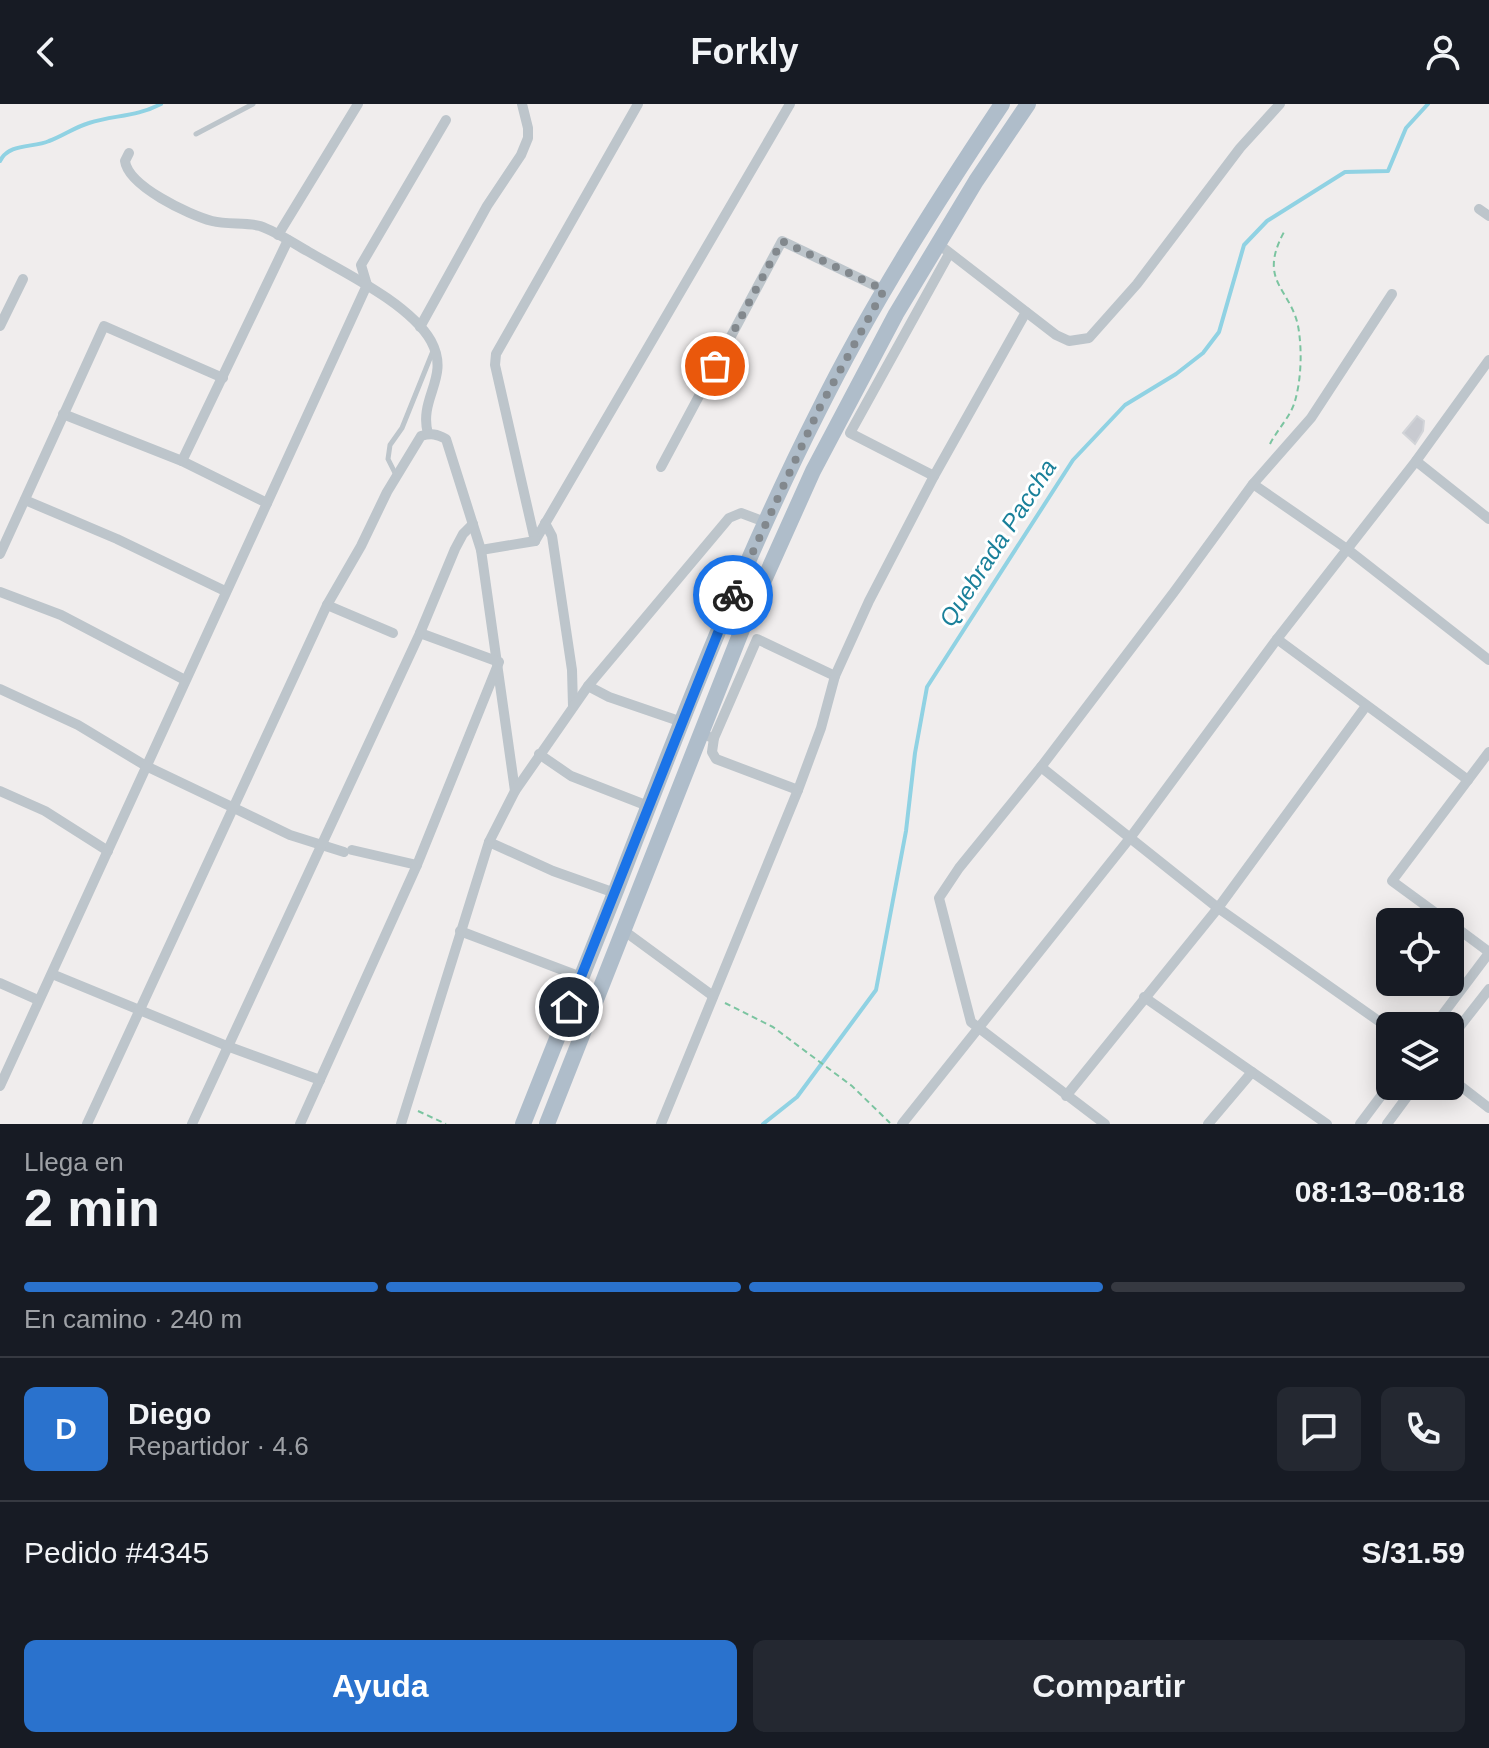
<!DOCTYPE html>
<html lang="es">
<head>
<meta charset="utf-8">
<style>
  :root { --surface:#171b24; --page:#242831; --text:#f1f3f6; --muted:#9ea1a6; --line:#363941; --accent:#2a72cd }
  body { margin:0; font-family:Arial,sans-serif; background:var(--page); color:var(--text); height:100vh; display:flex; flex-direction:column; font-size:30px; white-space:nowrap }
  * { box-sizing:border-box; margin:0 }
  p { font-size:26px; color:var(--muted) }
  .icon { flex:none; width:44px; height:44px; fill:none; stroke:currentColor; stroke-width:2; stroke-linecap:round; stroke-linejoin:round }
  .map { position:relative; height:1020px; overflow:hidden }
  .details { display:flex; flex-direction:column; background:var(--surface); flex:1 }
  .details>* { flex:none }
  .tools { position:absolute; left:1376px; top:804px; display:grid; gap:16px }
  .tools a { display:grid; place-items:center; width:88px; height:88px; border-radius:12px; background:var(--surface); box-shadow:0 4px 20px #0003; font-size:40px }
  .pin { position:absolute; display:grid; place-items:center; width:68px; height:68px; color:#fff; margin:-34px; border:4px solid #fff; border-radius:50%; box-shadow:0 2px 8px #0007 }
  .courier { position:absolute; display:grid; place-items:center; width:80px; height:80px; margin:-40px; border:6px solid #1a73e8; border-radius:50%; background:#fff; color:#222; box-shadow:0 2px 10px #0007 }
  .head em { font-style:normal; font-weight:700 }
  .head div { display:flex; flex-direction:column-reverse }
  .head { display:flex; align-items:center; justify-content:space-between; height:136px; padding:0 24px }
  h1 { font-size:52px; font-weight:700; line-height:60px }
  .bar { display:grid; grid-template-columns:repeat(4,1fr); gap:12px 8px; align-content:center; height:96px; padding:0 24px }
  .bar i { height:10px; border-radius:6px; background:var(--line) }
  .bar .current { background:var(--accent) }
  .bar p { grid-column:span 4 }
  .line { display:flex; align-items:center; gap:20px; padding:0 24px; border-top:2px solid var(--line) }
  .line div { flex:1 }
  .round { display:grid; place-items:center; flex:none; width:84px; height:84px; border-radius:12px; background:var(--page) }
  .action { display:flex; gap:16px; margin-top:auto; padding:16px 24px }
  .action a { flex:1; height:92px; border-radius:12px; background:var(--accent); color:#fff; font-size:32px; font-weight:700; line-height:92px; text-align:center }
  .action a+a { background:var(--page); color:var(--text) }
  header { display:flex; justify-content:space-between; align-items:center; height:104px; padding:0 24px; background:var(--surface); font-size:36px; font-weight:700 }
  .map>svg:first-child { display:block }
</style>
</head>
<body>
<header><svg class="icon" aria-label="back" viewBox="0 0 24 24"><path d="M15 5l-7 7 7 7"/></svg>Forkly<svg class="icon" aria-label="person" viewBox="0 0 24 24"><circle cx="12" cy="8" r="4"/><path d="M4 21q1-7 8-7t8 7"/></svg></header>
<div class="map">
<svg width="1489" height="1020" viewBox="0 0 1489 1020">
  <rect width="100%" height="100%" fill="#f0eded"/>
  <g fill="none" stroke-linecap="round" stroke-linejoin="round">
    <g stroke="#90d2e3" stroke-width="4">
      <path d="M0,57C9,39 33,44 49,37C63,32 75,23 89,19C114,11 136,13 161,0"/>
      <path d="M763,1020L797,993L876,886L906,727L915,649L927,583L1073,356L1125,301L1176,270L1203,249L1219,228L1244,141L1267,117L1345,68L1388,67L1406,24L1428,0"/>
    </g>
  </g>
  <path fill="#c8cad0" stroke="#d2d4d8" stroke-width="2" d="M1417,312L1424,317L1423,327L1415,340L1403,329Z"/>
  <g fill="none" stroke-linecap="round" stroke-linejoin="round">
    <g stroke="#7bc4a0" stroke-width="2" stroke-dasharray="6 4" stroke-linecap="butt">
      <path d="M1270,340C1277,326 1291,312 1295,297C1301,276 1302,249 1299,228C1294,185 1256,180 1284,128"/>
      <path d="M725,899L773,923L852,982L890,1019"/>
      <path d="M418,1007L446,1020"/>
    </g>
    <g stroke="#bdc5cb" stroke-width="5">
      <path d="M196,30L253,0"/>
      <path d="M397,373L388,355L390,341L402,324L433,247"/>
    </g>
    <g stroke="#bdc5cb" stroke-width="10">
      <path d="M129,49L125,57C128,82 189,111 212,117C228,121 245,118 260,122C277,128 293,139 309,148C345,169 410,200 431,237C451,274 418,293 428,330"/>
      <path d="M1479,105L1489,112"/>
      <path d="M278,131L358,0"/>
      <path d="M937,139L1056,231L1069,237L1089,234L1137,180L1240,44L1280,0"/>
      <path d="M0,222L23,175"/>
      <path d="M420,223L487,102L521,51L528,34V24L522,0"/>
      <path d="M63,310L182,357L267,399"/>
      <path d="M182,357L288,136"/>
      <path d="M1416,357L1489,415"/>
      <path d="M661,363L782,137L884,186"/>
      <path d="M934,372L850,329L949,150"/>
      <path d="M1253,380L1347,445L1489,556"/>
      <path d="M25,396L117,435L225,487"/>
      <path d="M545,419L552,432L572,566L573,602"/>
      <path d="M535,437L790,0"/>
      <path d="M535,437L495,261L496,250L638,0"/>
      <path d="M481,446L535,437"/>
      <path d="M0,450L104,222L223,274"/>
      <path d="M0,488L61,511L185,576"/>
      <path d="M327,501L393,529"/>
      <path d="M1277,535L1468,676"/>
      <path d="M588,582L609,593L682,618"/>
      <path d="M0,585L78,621L146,662L232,703L290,731L344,748"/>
      <path d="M710,633L714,634L712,648L716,655L798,686"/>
      <path d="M714,634L757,535L835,572"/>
      <path d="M539,650L571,672L648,702"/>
      <path d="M1041,663L1218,804L1390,925"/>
      <path d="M0,687L45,707L108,747"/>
      <path d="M489,738L553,767L615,789"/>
      <path d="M352,746L417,761"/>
      <path d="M1448,818L1392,777L1489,648"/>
      <path d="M1450,819L1489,848"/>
      <path d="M623,826L713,892"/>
      <path d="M460,827L581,873"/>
      <path d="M52,870L227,942L320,976"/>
      <path d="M0,879L38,896"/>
      <path d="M1144,893L1327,1020"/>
      <path d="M1434,922L1489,849"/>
      <path d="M1450,935L1489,885"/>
      <path d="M1450,974L1489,1004"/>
      <path d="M0,982L367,181L361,161L446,16"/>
      <path d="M1066,992L1218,804L1366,602"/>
      <path d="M87,1020L327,501L361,442L387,388L421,332C431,329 437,330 446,335L481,446L515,687"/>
      <path d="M192,1020L420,529L455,445L463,430L473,420"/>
      <path d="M300,1020L417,761L499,558L420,529"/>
      <path d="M401,1020L489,738L515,687L588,582L729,414L741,409L765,418"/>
      <path d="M661,1020L798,686L821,624L835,572L869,497L934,372L1026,208"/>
      <path d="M902,1020L1130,734L1277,535L1416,357L1489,256"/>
      <path d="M1105,1020L971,918L939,794L959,764L1041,663L1174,488L1253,380L1311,314L1392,190"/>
      <path d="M1208,1020L1252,968"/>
      <path d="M1360,1020L1390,980"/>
      <path d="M1387,1020L1415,982"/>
    </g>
    <g stroke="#afbdca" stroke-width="16">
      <path d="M523,1020C554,941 586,863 617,784C679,623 741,460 819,306C872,199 936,99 1002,0"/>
      <path d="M547,1020L743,523L813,367L896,210L976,77L1028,0"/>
    </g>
  </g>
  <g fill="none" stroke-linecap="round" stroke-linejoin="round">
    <path stroke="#82888d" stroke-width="8" stroke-dasharray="0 14.4" d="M715,262L782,137L884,186L819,305L733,491"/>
    <path stroke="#1a73e8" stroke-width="10" d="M569,903L733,491"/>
  </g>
  <g text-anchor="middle" stroke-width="6" stroke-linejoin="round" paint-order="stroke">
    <g font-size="24" font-style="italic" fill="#1a809a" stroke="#fff">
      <text transform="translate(998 439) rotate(-57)" y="8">Quebrada Paccha</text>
    </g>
  </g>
</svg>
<div class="tools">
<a><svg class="icon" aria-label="locate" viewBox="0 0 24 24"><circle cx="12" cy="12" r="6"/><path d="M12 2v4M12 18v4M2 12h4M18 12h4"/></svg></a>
<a><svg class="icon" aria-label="layers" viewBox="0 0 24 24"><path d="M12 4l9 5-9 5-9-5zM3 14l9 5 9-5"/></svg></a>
</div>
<div class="pin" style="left:715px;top:262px;background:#ea580c"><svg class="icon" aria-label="bag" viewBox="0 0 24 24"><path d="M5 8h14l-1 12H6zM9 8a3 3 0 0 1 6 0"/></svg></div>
<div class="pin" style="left:569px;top:903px;background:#1f2937"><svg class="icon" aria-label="home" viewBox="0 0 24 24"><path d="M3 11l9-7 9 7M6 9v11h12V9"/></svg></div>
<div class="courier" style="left:733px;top:491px"><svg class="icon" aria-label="bike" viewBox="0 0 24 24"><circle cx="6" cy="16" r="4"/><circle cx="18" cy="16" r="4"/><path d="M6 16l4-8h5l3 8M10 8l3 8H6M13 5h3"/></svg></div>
</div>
<section class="details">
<div class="head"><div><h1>2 min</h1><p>Llega en</p></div><em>08:13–08:18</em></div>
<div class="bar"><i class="current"></i><i class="current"></i><i class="current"></i><i></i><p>En camino · 240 m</p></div>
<div class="line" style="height:144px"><b class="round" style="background:var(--accent);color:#fff">D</b><div><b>Diego</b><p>Repartidor · 4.6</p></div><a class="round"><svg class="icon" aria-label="chat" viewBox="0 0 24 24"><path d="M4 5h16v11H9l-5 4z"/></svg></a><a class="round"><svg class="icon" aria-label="phone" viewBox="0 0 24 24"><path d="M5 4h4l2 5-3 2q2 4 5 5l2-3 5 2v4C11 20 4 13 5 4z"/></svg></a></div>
<div class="line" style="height:104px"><div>Pedido #4345</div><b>S/31.59</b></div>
<div class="action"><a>Ayuda</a><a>Compartir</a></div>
</section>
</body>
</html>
